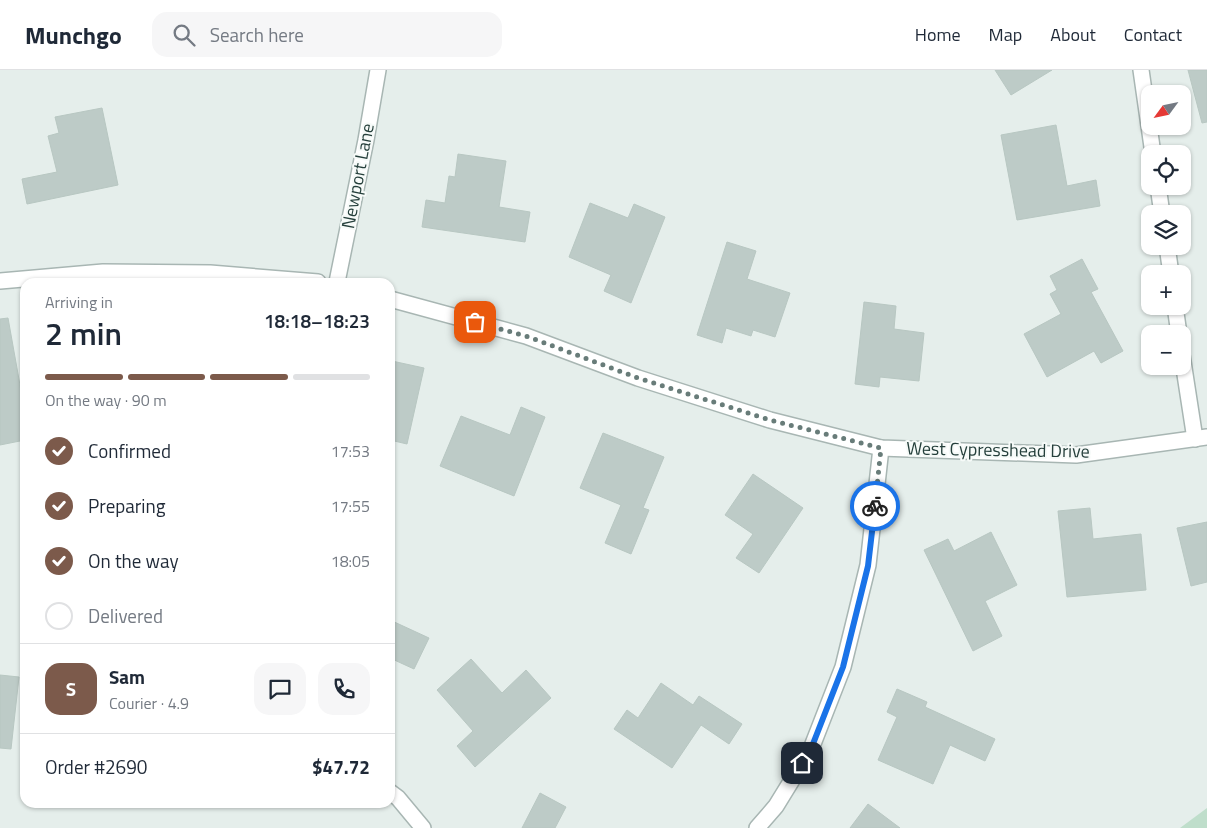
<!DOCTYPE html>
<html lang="en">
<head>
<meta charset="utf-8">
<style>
  :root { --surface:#fff; --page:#f6f6f7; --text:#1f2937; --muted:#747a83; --line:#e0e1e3; --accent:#7c5a4b }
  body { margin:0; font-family:"Titillium Web",sans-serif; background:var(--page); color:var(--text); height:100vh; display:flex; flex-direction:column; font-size:19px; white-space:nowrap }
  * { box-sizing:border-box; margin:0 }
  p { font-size:16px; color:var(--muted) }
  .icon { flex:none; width:28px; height:28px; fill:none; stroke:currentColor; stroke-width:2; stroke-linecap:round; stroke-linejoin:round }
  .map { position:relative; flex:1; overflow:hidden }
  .sheet { position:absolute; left:20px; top:208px; width:375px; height:530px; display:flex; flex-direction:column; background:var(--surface); border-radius:15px; box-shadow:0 1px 4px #0004 }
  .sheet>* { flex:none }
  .needle { width:32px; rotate:237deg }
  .buttons { position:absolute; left:1141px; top:15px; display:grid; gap:10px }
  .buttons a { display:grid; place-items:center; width:50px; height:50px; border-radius:10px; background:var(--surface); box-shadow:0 1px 4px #0004; font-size:25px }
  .pin { position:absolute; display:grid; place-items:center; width:42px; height:42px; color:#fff; margin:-21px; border-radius:10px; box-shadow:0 2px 8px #0006 }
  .courier { position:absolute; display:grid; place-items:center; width:50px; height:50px; margin:-25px; border:4px solid #1a73e8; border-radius:50%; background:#fff; color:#222; box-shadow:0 1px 6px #0007 }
  .summary em { font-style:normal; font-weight:600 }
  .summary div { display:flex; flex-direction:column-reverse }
  .summary { display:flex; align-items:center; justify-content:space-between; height:85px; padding:0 25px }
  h1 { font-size:32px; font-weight:600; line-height:38px }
  .bar { display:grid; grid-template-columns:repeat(4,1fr); gap:8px 5px; align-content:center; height:60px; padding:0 25px }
  .bar i { height:6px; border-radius:4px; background:var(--line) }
  .bar .selected { background:var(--accent) }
  .bar p { grid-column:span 4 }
  .line { display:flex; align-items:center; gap:12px; padding:0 25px; border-top:1px solid var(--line) }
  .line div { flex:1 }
  .round { display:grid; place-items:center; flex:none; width:52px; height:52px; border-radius:15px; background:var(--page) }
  ol { padding:0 25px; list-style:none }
  li { display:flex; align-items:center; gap:15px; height:55px }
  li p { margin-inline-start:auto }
  li .icon { padding:5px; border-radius:50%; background:var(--accent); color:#fff; stroke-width:4 }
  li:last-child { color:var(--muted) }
  li i { width:28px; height:28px; border:2px solid var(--line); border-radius:50% }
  header { display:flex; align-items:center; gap:30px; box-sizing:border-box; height:70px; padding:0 25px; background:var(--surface); border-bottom:1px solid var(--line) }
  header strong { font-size:24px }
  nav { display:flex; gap:28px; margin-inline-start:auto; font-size:18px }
  .search { width:350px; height:45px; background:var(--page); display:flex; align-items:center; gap:12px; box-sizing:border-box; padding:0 18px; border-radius:15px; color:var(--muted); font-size:19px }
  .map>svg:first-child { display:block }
</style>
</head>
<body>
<header>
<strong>Munchgo</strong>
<div class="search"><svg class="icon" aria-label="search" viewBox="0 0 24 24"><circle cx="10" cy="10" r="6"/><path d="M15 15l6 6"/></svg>Search here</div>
<nav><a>Home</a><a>Map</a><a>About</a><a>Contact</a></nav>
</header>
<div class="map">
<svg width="1207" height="758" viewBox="0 0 1207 758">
  <rect width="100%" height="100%" fill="#e5eeeb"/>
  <path fill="#bfdecb" d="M1207,738V758H1180Z"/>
  <g fill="#bdcbc7" stroke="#b8c7c2">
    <path d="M995,0H1052L1011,25Z"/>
    <path d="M1188,0H1207V52L1202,53Z"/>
    <path d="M102,38L118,115L27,134L22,109L57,102L48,66L59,63L55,47Z"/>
    <path d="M1056,55L1067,116L1096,110L1100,136L1017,150L1001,65Z"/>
    <path d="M458,84L506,91L499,137L530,142L525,172L422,157L426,130L445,133L449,106L455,107Z"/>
    <path d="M590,133L628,148L634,134L665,147L631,233L604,221L611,205L569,187Z"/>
    <path d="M727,172L756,181L747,209L790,223L775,267L753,260L751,266L726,258L722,273L697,265Z"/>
    <path d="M1082,189L1098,219L1091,222L1123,281L1101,293L1094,281L1047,307L1024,264L1061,244L1050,224L1057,220L1050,206Z"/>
    <path d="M864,232L896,236L894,259L924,263L919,311L880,307L879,317L855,314Z"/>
    <path d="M8,248L25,343V370L0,375V249Z"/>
    <path d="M392,291L424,298L407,374L390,370V302Z"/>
    <path d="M521,337L545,347L514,426L440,396L461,346L510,365Z"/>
    <path d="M603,363L664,387L643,438L649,440L631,484L605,473L621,435L580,418Z"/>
    <path d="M753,404L803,438L759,503L736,488L753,464L725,445Z"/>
    <path d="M1090,438L1093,469L1141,464L1146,520L1067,527L1058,441Z"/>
    <path d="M1207,452V512L1191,516L1177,458Z"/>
    <path d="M991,462L1017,515L985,531L1002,566L973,581L924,480L948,469L954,481Z"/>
    <path d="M390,550L429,568L414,599L390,588Z"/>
    <path d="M471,589L502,623L526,600L551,628L475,697L457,676L473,661L437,620Z"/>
    <path d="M0,605L19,607L11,679L0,678Z"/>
    <path d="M661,613L693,635L699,626L742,654L729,674L701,655L672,698L614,659L627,640L638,648Z"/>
    <path d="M897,619L927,632L925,637L995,669L985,691L950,675L933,714L878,690L897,647L887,642Z"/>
    <path d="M540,723L566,737L555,758H522Z"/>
    <path d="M868,734L900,758H850Z"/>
  </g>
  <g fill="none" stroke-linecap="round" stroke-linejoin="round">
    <g stroke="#a8b6b3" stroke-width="18">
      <g id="street">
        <path d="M1141,0L1153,84"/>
        <path d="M1158,116L1162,144"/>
        <path d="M1167,176L1171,204"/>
        <path d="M0,211L103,202L210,203L318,212"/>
        <path d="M337,212L366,70L378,0"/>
        <path d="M390,229L526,266L638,308L770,350L881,378L1076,385L1207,367"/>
        <path d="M1175,236L1179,264"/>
        <path d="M1182,285L1195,369"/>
        <path d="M390,722L398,728L423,758"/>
        <path d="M757,758L776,736L811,679L843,597L868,495L881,378"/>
      </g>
    </g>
    <use href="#street" stroke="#fff" stroke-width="15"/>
  </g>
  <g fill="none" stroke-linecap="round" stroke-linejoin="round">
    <path stroke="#687c79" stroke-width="5" stroke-dasharray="0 9" d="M475,252L526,266L638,308L770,350L881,378L875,436"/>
    <path stroke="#1a73e8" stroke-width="6" d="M802,693L811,679L843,597L868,496L875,436"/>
  </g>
  <g text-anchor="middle" stroke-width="4" stroke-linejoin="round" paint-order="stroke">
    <g font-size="18" fill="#253f3b" stroke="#f6faf8">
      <text transform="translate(358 106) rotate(-79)" y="6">Newport Lane</text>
      <text transform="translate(998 380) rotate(1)" y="6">West Cypresshead Drive</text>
    </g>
  </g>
</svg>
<div class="buttons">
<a><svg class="needle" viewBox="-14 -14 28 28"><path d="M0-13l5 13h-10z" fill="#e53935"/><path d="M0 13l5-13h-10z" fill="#747a83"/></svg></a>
<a><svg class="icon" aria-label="locate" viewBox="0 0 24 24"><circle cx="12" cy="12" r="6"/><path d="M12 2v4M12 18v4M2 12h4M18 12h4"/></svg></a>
<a><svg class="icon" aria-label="layers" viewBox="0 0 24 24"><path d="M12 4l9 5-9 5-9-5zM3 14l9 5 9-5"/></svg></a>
<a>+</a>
<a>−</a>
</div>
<div class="pin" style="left:475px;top:252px;background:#ea580c"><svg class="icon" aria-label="bag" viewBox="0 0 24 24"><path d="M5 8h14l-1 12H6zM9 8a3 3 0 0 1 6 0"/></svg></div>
<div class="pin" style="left:802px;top:693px;background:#1f2937"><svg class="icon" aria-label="home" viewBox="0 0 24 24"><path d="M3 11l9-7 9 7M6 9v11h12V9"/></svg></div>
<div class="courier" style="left:875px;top:436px"><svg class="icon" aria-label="bike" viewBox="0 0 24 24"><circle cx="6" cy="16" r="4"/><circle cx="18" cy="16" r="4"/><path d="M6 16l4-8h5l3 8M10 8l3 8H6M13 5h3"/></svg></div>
<section class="sheet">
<div class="summary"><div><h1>2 min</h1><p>Arriving in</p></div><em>18:18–18:23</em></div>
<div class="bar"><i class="selected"></i><i class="selected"></i><i class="selected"></i><i></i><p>On the way · 90 m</p></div>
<ol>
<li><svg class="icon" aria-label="check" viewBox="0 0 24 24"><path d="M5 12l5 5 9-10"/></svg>Confirmed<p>17:53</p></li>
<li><svg class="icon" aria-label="check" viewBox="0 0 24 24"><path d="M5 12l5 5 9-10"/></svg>Preparing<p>17:55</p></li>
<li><svg class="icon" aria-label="check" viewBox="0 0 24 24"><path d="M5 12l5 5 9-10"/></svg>On the way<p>18:05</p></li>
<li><i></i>Delivered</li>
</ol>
<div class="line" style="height:90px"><b class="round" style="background:var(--accent);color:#fff">S</b><div><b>Sam</b><p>Courier · 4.9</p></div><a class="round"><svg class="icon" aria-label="chat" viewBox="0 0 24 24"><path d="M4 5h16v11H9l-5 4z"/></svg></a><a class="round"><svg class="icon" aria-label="phone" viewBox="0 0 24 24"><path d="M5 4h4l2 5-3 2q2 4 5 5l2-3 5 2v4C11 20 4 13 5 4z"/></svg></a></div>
<div class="line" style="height:65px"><div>Order #2690</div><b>$47.72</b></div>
</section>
</div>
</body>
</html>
